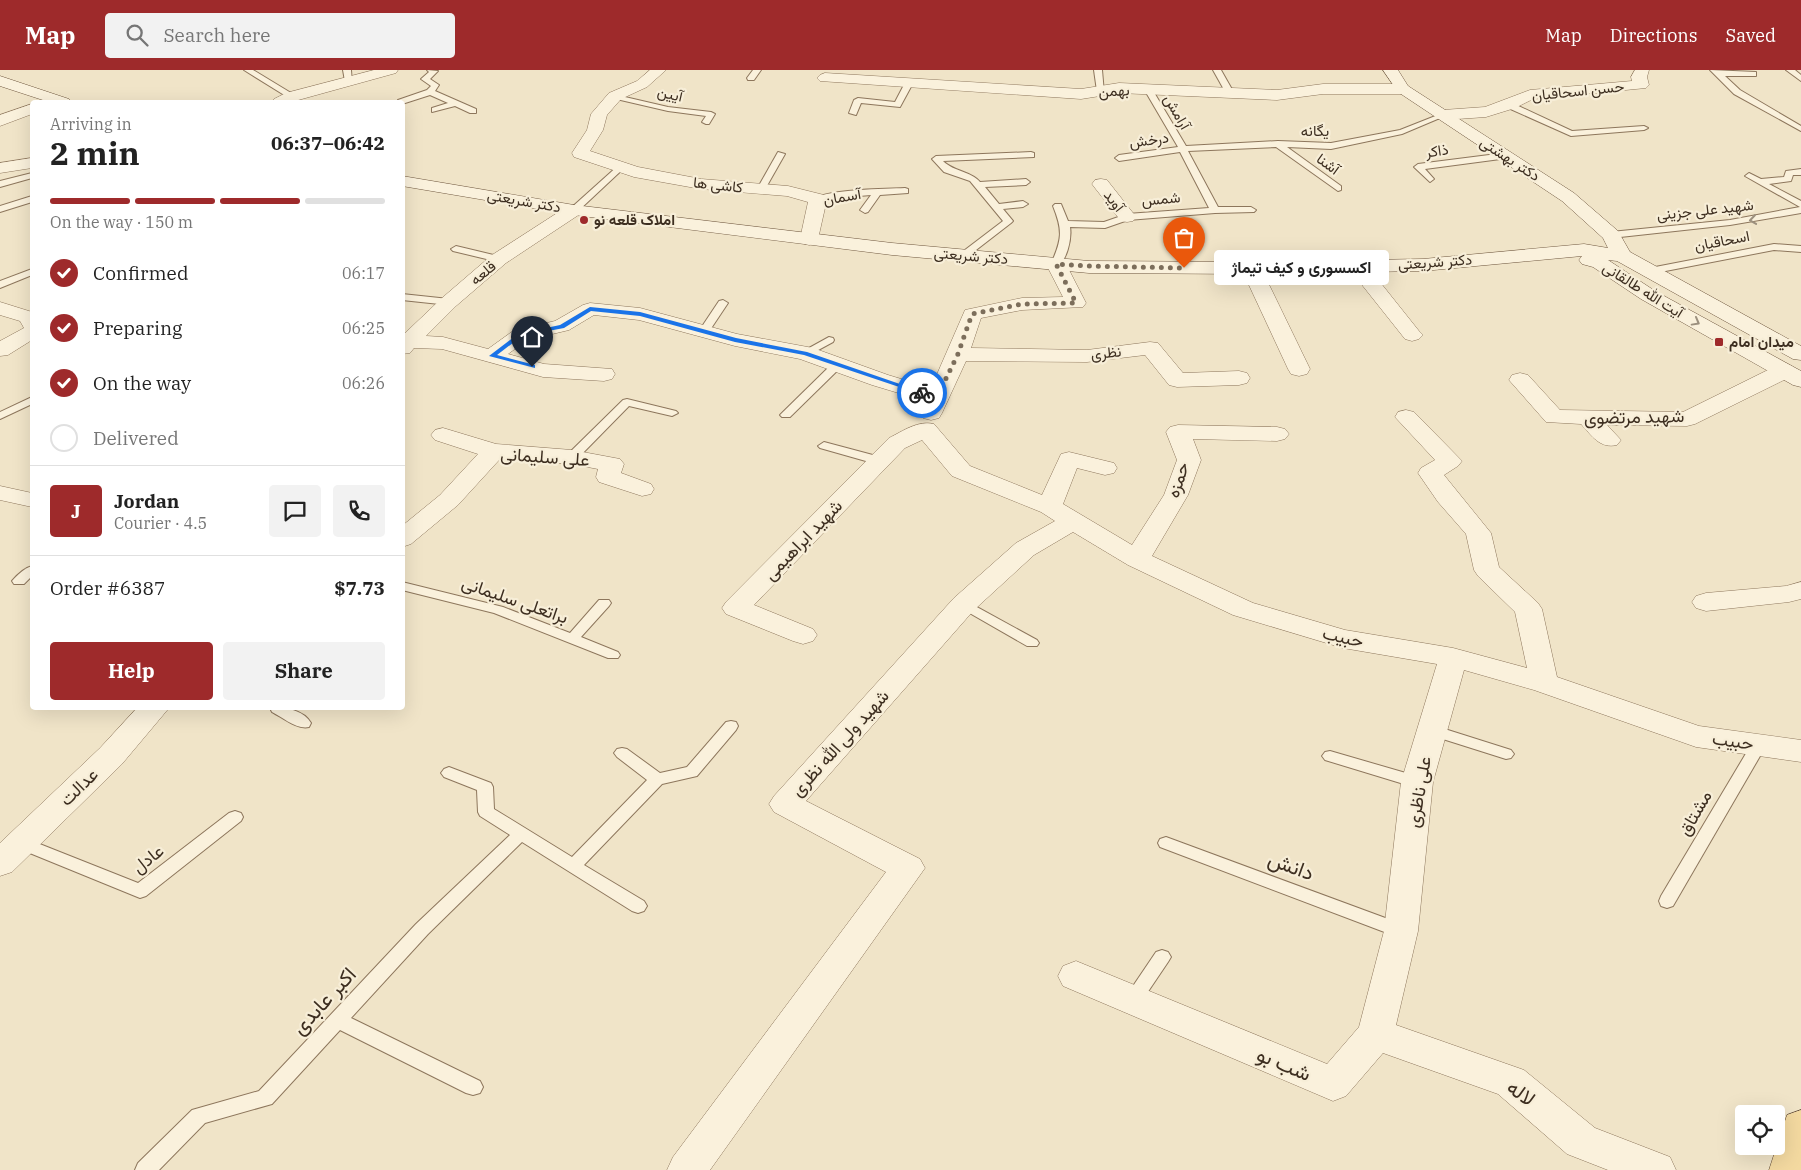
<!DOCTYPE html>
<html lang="en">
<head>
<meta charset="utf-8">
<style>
  :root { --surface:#fff; --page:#f2f2f2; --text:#222; --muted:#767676; --line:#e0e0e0; --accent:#9e2a2b }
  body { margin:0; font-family:"IBM Plex Serif",Vazirmatn,serif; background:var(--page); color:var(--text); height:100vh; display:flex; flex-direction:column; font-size:19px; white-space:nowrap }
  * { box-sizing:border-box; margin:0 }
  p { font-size:16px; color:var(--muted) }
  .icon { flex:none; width:28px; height:28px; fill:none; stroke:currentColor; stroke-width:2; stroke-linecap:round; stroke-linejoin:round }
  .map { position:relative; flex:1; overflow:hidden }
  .drawer { position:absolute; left:30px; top:30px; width:375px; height:610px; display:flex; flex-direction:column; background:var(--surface); border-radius:5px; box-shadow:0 5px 20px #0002 }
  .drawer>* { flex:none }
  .fabs { position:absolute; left:1735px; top:1035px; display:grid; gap:10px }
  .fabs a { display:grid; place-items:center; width:50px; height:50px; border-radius:5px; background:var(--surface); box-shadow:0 5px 20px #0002; font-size:25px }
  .pin { position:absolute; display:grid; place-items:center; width:42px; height:42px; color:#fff; margin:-51px -21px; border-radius:50% 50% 50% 0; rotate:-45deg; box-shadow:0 0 5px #0007 }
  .pin .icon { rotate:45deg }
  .courier { position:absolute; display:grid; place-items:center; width:50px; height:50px; margin:-25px; border:4px solid #1a73e8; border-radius:50%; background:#fff; color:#222; box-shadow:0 1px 6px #0007 }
  .bubble { position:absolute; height:35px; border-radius:5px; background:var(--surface); box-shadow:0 5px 20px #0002; font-size:16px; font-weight:700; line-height:35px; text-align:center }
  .head em { font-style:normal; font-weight:700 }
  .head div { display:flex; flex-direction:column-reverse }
  .head { display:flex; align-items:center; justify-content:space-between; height:85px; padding:0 20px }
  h1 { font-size:32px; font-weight:700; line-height:38px }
  .bar { display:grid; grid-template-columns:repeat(4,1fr); gap:8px 5px; align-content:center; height:60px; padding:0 20px }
  .bar i { height:6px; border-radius:4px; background:var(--line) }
  .bar .on { background:var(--accent) }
  .bar p { grid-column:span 4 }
  .line { display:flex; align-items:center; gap:12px; padding:0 20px; border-top:1px solid var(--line) }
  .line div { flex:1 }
  .round { display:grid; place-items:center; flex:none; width:52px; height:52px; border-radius:5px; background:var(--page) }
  ol { padding:0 20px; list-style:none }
  li { display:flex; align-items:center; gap:15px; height:55px }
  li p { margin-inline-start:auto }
  li .icon { padding:5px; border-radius:50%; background:var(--accent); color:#fff; stroke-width:4 }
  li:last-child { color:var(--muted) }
  li i { width:28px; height:28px; border:2px solid var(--line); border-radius:50% }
  .cta { display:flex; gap:10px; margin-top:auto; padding:10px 20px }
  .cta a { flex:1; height:58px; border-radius:5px; background:var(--accent); color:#fff; font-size:20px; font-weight:700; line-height:58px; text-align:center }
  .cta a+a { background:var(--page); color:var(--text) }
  header { display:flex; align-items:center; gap:30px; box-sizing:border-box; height:70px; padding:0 25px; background:var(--accent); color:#fff }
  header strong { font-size:24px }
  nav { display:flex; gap:28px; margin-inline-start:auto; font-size:18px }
  .search { width:350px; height:45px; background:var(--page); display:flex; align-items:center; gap:12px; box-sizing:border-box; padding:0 18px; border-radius:5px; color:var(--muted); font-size:19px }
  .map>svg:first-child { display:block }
</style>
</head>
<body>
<header>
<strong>Map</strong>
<div class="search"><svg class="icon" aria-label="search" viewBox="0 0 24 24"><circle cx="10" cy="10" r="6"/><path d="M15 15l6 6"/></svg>Search here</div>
<nav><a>Map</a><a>Directions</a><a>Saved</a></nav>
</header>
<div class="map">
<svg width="1801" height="1100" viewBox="0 0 1801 1100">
  <rect width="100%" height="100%" fill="#f0e4c8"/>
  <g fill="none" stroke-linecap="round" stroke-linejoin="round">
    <g stroke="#8d765c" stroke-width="2">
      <g id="lane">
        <path d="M244,0H253L296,26L289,28Z"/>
        <path d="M343,0H351L352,13L345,11Z"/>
        <path d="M427,0L438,1L430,9L439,15L435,21L476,39V43H470L455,36L432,42V38L448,33L430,25L402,34L397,32L398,30L427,20L431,16L421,9L429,2Z"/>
        <path d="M753,0H761L754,10H748L747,8Z"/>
        <path d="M1094,0H1102L1104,23L1097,21Z"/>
        <path d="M1213,0H1221L1234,23L1233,25H1227Z"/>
        <path d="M1710,0L1756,2V6H1725L1740,20L1801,56V61L1734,24Z"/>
        <path d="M1786,0H1795L1801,5V11Z"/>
        <path d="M906,11L913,13L900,37L861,33L856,45L849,43L854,30L858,28L895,32Z"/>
        <path d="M1145,17L1152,19L1186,76L1278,71L1331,73L1400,60L1443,43L1447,45L1402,64L1331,79L1287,77L1341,116V120L1338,121L1276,77L1188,81L1218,137H1251L1256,140L1254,142L1215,143L1128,150L1105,158L1070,157C1072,168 1067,192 1056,197L1053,196L1051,194C1062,169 1063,161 1053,136L1055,134H1061L1068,151L1104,152L1127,144L1209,138L1180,82L1119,91L1115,88L1119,85L1178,77L1144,19Z"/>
        <path d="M612,24L668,37L711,42L715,44L709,54H706L702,52L706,46L668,41L612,28Z"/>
        <path d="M1506,33H1512L1572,61L1644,56L1648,58L1644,60L1571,66L1506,37Z"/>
        <path d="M778,82L785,84L764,121H758L757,119Z"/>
        <path d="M1031,82L1034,83V87L943,91C954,102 971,101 980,112L1026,109L1030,112L1026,115L985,117L999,134L1023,131L1028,134L1023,137L1003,139L1013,151L1011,153L967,187H961V183L1003,151L970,111L944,102L932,89L936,86Z"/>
        <path d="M1505,83L1509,86L1508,88L1425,99L1434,109L1430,112L1414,97L1418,94Z"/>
        <path d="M620,94L624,97L623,99L577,142H571V138Z"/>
        <path d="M1801,99V105H1793L1791,111L1769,114L1801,131V143L1730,155L1611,168L1606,165L1611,162L1730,150L1800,137L1745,106L1749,103L1761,109L1784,107L1786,101Z"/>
        <path d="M32,103V108L0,117V111Z"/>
        <path d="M905,118L908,119V123L880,125L868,142L865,143L860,140L871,125L847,127L818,132L814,129C827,119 886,119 905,118Z"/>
        <path d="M32,126V132L0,142V136Z"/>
        <path d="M1774,174L1801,176V182L1774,180L1650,204L1645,201L1650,198Z"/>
        <path d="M456,176L502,187L504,189L499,192L453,181L451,179Z"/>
        <path d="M32,199V205L0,218V211Z"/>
        <path d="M402,224L449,229L454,232L449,235L402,230Z"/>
        <path d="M723,230L728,233L708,263L704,264L700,263L699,261L719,231Z"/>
        <path d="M829,267L833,268L834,270L833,272L809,285L805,286L800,283Z"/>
        <path d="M837,292L841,293L842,295L841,297L790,347H782L780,345L782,343L833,293Z"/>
        <path d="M32,327V334L0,349V342Z"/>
        <path d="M627,329L676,341L678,343L672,346L629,336L576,390H568L566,387L568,384L623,330Z"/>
        <path d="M824,372L884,388L886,391L880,395L820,378L818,376Z"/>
        <path d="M32,496V506L24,514H14L12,511C17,505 25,498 32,496Z"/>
        <path d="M402,512L503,537L570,563L599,530H609L611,533L609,536L581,567L618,582L620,585L618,588H608L494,543L402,520Z"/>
        <path d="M964,530L1037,570L1039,573L1037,576H1027L959,537L957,534L959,531Z"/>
        <path d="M270,638C283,636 304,640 311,653L309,657C297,660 282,647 272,642Z"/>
        <path d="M731,651L736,652L738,656L736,660L697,706L662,714L584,795L644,831L647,836L644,841L638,843L632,841L522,772L428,864L351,948L480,1011L483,1017L480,1023L473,1025L466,1023L340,960L272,1034L205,1053L159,1100H135L138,1093L192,1040L259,1021L416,854L510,765L480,746L478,742L477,720L444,707L441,703L444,699L449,697L491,713L493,717L494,739L572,787L647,710L617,687L614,683L617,679L622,678L627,679L660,703L687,697L726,652Z"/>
        <path d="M1432,655L1511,680L1514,684L1511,688L1506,689L1427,664L1424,660L1427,656Z"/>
        <path d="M1759,669L1764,670L1767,674L1673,836L1667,838L1661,836L1659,831L1661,826L1754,670Z"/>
        <path d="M1330,681L1423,708L1425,712L1423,716L1417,718L1325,690L1322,686L1325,682Z"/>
        <path d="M235,741L241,743L243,747L241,751L146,826L140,828L15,777L13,773L15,769L21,767L27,769L138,813L229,743Z"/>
        <path d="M1166,767L1407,856L1410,861L1407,866L1401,868L1395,866L1160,777L1158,773L1160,769Z"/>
        <path d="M1162,880L1168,882L1171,887L1168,892L1139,935L1133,938L1127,935L1124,930L1127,925L1156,882Z"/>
      </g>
    </g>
    <g stroke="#8d765c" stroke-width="1">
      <g id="street">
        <path d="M374,0H398L396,3L291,32H272L274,29L286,23Z"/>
        <path d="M650,0H666L647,17L621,29L607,45L603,60L590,81L638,97L701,109L788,116L824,125L827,129L818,169L816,173L809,175L802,173L800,169L808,132L787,126L701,119L634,107L574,87L572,83L587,60L591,44L609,23L637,11Z"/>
        <path d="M1635,0H1649L1647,7L1649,15L1646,18L1533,29L1515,38L1486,47L1443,50L1437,48L1435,45L1437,42L1443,40L1485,37L1530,20L1632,11L1631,7Z"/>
        <path d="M825,3L1081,19L1119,13L1277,20L1323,14H1403L1408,16L1411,19L1408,22L1403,24H1323L1277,30L1119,23L1081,29L820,11L817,8L820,5Z"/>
        <path d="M32,34V44L0,56V45Z"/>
        <path d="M32,88V98L0,103V93Z"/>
        <path d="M1101,109L1107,110L1133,143L1136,147L1133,151L1127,152L1121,151L1095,118L1092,114L1095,110Z"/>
        <path d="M574,135L580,136L583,140L580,144L506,193L456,236L426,266L443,267L488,279L513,261L555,251L583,235L590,233L640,238L737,264L813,278L888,305L931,318L965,240L1022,228L1063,227L1046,194L1049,190L1056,188L1063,190L1066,194L1086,233L1083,237L1022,240L981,248L971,278L1087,280L1150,272L1158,273L1183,303L1239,301L1247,303L1250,308L1247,313L1239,315L1177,317L1169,315L1145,285L1087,292L966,291L942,343L939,348L931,350L923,348L920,343L925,331L872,315L800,289L735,276L639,250L594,245L569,260L527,270L508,284L544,294L612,299L615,304L612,309L604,311L543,307L442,279L414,278L410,283L402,284V266L442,228L492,185L568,136Z"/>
        <path d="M1357,190L1364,192L1419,261L1423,265L1419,269L1412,271L1405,269L1347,196L1350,192Z"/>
        <path d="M1251,192L1258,194L1261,198L1310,299L1307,304L1299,306L1291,304L1288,299L1241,198L1244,194Z"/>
        <path d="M0,232L32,242V270L8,285L0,286V271L24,258L20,251L0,245Z"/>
        <path d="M1784,294L1792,296L1795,301L1792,306L1695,354L1687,356L1607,355L1621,370L1617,375C1600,379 1592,366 1581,354L1546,352L1509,310L1512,305L1520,303L1528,305L1560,340L1683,342L1776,296Z"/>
        <path d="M1406,340L1414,342L1462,391L1458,396L1444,405L1491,463L1499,497L1538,533L1542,539L1557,607L1699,656L1801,670V692L1696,677L1534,620L1464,600L1433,712L1418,861L1396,955L1524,1000L1595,1058L1670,1087L1676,1100H1608L1567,1084L1498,1024L1383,983L1346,1026L1333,1031L1063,916L1058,906L1063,896L1076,891L1327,994L1359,957L1384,861L1401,712L1437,594L1343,578L1233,545L1128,495L1073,462L1034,485L974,540L806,731L920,789L925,798L710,1100H667L673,1087L886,802L774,742L769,734L774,726L954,528L1016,473L1055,451L1041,442L952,406L922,370L905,378L754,535L813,559L817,565L813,571L803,574L793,571L726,544L722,538L726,532L889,368C903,361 918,350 934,354L970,396L1042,425L1061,384L1069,382L1114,393L1117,398L1114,403L1105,405L1077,398L1063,434L1132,475L1164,425L1177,390L1166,362L1170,357L1178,355L1277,357L1285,359L1289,364L1285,369L1277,371L1193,369L1201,390L1188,425L1152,486L1253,533L1345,560L1453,578L1527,598L1515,542L1478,506L1474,500L1466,464L1438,432L1418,403L1421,398L1435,390L1395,347L1398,342Z"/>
        <path d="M443,358L496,374L572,380L620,389L624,394L621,403L651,414L654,419L651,424L642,426L599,412L596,407L598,399L572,394L500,389L458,435L411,474L402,477V456L440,425L478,384L435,370L431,365L435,360Z"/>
        <path d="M0,416L32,423V437L0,430Z"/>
        <path d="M1801,512V529L1789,532L1706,541L1696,538L1692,532L1696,526L1706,523L1786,516Z"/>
        <path d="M137,638H169L122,694L12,802L0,806V773L100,678Z"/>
      </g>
    </g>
    <g stroke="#6f573f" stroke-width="1">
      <g id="secondary">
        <path d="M1383,0H1398L1408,16L1574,123L1618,161L1630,182L1801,276V290L1793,289L1617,191L1608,190L1655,221L1801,301V317L1793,315L1641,229L1593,197L1582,194L1579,190L1582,186L1423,201L1251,204L1089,203L892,185L574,145L402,116V106L574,135L892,173L1089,191L1251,192L1423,189L1584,174L1608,178L1603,168L1562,131L1398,22Z"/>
        <path d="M0,6L69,29L71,32H49L0,16Z"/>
      </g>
    </g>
    <g stroke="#5b4430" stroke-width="1">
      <path id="primary" d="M1801,1040V1100H1769L1787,1045Z"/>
    </g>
    <use href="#lane" fill="#faf1dc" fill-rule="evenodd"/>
    <use href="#street" fill="#faf1dc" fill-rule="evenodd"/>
    <use href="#secondary" fill="#faf1dc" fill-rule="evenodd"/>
    <use href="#primary" fill="#f3d9a0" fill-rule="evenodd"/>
  </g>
  <defs><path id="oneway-chevron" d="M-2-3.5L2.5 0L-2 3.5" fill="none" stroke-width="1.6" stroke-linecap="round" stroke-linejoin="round" transform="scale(1.25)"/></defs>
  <g stroke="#9c907e">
    <use href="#oneway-chevron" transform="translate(1753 150) rotate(172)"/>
    <use href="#oneway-chevron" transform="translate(1696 252) rotate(29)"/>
  </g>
  <path fill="#1a73e8" d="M590,237L640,242L736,268L807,282L926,323L920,324L804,285L735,272L640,246L591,241L564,258L522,266L497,285L535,295V298L489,286L518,264L560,255Z"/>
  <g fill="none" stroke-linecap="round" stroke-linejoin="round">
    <path stroke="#7c6e5b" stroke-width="5" stroke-dasharray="0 9" d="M922,323L937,327L958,284L972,244L1022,234L1076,233L1056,194L1089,196L1184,198"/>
  </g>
  <g fill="#9e2a2b" stroke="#f7eed8" stroke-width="2">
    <circle cx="584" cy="150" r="5"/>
    <rect x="1714" y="267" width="10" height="10" rx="2.5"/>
  </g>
  <g text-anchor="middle" stroke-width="4.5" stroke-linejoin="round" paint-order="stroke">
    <g font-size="15" fill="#3d2e20" stroke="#f7eed8">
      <text transform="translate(1114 21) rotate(-4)" y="5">بهمن</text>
      <text transform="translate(1578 21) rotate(-6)" y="5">حسن اسحاقیان</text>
      <text transform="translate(670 24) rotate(13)" y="5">آیین</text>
      <text transform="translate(1177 42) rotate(60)" y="5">آرامش</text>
      <text x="1315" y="66">یگانه</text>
      <text transform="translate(1149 70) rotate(-8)" y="5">درخش</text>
      <text transform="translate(1437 81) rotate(-8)" y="5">ذاکر</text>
      <text transform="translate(1510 89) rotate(33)" y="5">دکتر بهشتی</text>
      <text transform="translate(1328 94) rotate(36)" y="5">آشنا</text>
      <text transform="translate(718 115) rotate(6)" y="5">کاشی ها</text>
      <text transform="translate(842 127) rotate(-10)" y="5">آسمان</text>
      <text transform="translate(1161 129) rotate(-5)" y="5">شمس</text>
      <text transform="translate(524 131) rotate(10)" y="5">دکتر شریعتی</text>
      <text transform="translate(1114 131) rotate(52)" y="5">آوید</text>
      <text transform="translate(1705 140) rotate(-6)" y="5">شهید علی جزینی</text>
      <text transform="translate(1722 171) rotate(-11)" y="5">اسحاقیان</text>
      <text transform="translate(971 186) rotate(5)" y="5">دکتر شریعتی</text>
      <text transform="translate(1435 192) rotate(-4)" y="5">دکتر شریعتی</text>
      <text transform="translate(483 203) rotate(-40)" y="5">قلعه</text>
      <text transform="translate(1643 220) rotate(32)" y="5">آیت الله طالقانی</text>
      <text transform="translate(1106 283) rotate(-6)" y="5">نظری</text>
    </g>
    <g font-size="15" font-weight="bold" fill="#3d2e20" stroke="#f7eed8" text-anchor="start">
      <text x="594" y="155">املاک قلعه نو</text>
      <text x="1729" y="277">میدان امام</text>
    </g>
    <g font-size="18" fill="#3d2e20" stroke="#f7eed8">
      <text transform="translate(1634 347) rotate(-1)" y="6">شهید مرتضوی</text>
      <text transform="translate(545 387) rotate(4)" y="6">علی سلیمانی</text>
      <text transform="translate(1178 410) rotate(-72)" y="6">حمزه</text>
      <text transform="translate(803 470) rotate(-46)" y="6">شهید ابراهیمی</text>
      <text transform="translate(515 530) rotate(19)" y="6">براتعلی سلیمانی</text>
      <text transform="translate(1343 567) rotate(13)" y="6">حبیب</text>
      <text transform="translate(1733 671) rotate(8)" y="6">حبیب</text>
      <text transform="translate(840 673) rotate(-48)" y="6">شهید ولی الله نظری</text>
      <text transform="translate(79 717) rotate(-44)" y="6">عدالت</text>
      <text transform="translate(1419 722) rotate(-80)" y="6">علی ناظری</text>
      <text transform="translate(1695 743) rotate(-60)" y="6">مشتاق</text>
      <text transform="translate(148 789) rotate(-38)" y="6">عادل</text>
    </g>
    <g font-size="21" fill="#3d2e20" stroke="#f7eed8">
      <text transform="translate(1291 796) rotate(20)" y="7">دانش</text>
      <text transform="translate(324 931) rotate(-47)" y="7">اکبر عابدی</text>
      <text transform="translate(1284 994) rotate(23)" y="7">شب بو</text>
      <text transform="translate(1521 1023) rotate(36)" y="7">لاله</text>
    </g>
  </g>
</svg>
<div class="fabs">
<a><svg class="icon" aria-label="locate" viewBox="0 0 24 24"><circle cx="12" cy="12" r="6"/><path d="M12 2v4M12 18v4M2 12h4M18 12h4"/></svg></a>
</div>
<div class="pin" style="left:1184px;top:198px;background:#ea580c"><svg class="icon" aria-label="bag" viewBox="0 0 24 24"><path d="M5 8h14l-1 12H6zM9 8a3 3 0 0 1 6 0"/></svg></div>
<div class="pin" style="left:532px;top:297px;background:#1f2937"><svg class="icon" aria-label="home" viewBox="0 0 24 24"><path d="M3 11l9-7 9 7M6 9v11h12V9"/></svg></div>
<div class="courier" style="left:922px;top:323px"><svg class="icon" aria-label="bike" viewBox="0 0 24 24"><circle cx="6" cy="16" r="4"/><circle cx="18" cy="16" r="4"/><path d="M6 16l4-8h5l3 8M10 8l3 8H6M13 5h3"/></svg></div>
<div class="bubble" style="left:1214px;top:180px;width:175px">اکسسوری و کیف تیماژ</div>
<section class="drawer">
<div class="head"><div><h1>2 min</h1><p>Arriving in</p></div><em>06:37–06:42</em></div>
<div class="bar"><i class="on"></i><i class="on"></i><i class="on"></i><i></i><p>On the way · 150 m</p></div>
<ol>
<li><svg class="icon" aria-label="check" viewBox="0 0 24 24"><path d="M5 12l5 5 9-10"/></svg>Confirmed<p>06:17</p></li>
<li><svg class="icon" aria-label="check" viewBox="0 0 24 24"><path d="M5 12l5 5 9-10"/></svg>Preparing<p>06:25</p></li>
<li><svg class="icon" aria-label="check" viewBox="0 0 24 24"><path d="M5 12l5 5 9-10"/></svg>On the way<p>06:26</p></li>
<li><i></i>Delivered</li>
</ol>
<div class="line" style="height:90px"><b class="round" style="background:var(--accent);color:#fff">J</b><div><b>Jordan</b><p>Courier · 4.5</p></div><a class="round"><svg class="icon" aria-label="chat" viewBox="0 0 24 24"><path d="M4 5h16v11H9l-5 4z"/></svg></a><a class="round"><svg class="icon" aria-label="phone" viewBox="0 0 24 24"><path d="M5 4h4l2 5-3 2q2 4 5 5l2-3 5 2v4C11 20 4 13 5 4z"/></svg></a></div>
<div class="line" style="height:65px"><div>Order #6387</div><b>$7.73</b></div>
<div class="cta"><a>Help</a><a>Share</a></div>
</section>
</div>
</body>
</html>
